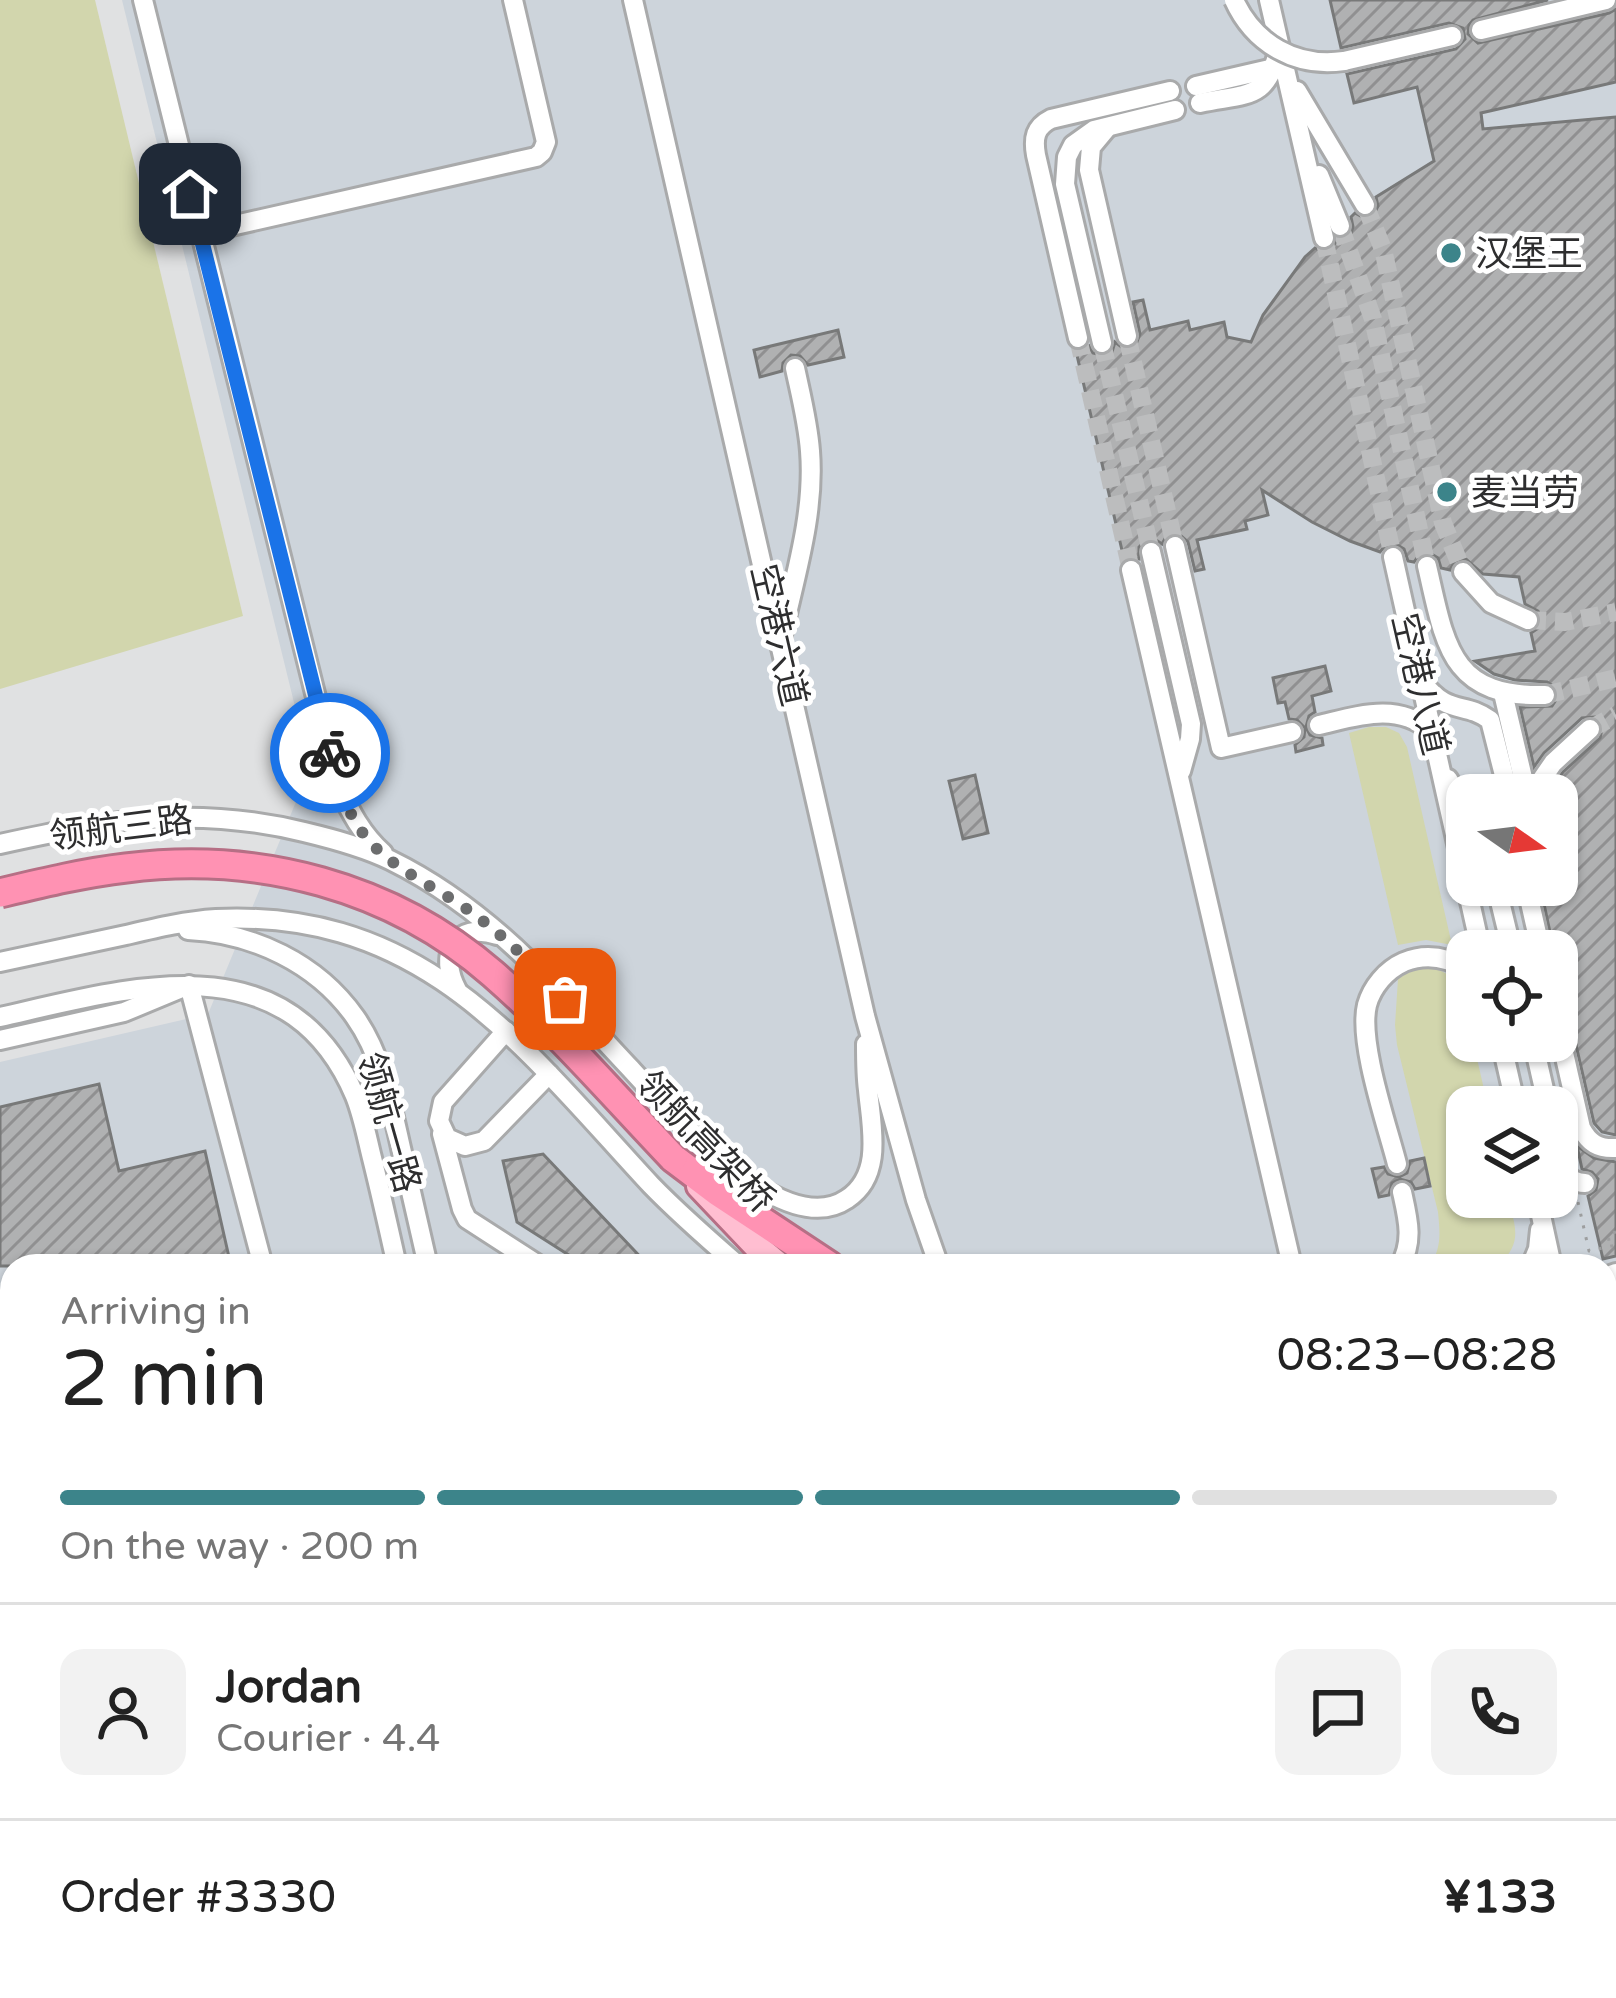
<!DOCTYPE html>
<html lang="en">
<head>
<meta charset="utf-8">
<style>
  :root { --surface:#fff; --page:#f2f2f2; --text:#222; --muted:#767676; --line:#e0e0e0; --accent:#3c848a }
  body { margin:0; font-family:"Varela Round","Noto Sans SC",sans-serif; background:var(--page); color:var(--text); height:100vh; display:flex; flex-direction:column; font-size:45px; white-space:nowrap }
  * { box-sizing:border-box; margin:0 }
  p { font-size:39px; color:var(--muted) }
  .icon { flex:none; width:66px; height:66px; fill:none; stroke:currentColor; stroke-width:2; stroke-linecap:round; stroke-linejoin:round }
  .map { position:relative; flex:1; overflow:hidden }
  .drawer { position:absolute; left:0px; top:1254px; width:1617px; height:744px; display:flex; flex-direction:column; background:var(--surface); border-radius:36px 36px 0 0; box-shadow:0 3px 9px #0004 }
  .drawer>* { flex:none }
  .needle { width:78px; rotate:104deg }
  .tools { position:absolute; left:1446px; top:774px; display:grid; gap:24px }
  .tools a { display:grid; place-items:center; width:132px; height:132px; border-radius:24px; background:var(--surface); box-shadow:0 3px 9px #0004; font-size:60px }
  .pin { position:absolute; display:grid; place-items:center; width:102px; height:102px; color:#fff; margin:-51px; border-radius:24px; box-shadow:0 6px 18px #0006 }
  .courier { position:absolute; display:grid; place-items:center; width:120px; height:120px; margin:-60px; border:9px solid #1a73e8; border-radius:50%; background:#fff; color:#222; box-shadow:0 3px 15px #0007 }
  .headline em { font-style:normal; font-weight:600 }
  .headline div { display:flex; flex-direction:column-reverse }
  .headline { display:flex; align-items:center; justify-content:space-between; height:204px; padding:0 60px }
  h1 { font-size:78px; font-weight:600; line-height:90px }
  .bar { display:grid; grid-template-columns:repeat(4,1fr); gap:18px 12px; align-content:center; height:144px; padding:0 60px }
  .bar i { height:15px; border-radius:9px; background:var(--line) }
  .bar .selected { background:var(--accent) }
  .bar p { grid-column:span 4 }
  .line { display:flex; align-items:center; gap:30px; padding:0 60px; border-top:3px solid var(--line) }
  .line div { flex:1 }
  .round { display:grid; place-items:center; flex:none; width:126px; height:126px; border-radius:24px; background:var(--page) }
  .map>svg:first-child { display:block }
</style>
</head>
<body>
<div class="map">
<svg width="1616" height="1998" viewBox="0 0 1616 1998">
  <defs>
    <pattern id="building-hatch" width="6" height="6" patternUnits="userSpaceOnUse" patternTransform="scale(3)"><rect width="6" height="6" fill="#b0b1b2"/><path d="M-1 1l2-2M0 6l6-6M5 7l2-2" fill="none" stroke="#909091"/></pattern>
  </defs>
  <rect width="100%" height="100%" fill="#e0e1e2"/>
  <path fill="#cdd4db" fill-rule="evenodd" d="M122,0H1616V1998H0V1062L208,1014L310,768ZM1467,795H1557V885H1467ZM1467,951H1557V1041H1467ZM1467,1107H1557V1197H1467ZM12,1266H1605V1986H12Z"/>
  <g fill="#d2d6ad">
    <path d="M0,0H95L243,616L0,689Z"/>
    <path d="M1369,727H1386L1399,733L1407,747L1452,945L1426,940L1398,945L1349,733Z"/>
    <path d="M1427,967C1468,974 1467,1006 1467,1041H1473L1488,1107H1467V1197H1508C1515,1227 1524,1243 1497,1266H1429C1442,1249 1440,1233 1438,1212L1397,1045L1395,1025L1398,979L1415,968Z"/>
    <path d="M1616,1932V1998H1328L1380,1986H1605V1934Z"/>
  </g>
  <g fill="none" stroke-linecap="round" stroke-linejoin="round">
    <g stroke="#b4b4b6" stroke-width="51">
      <path d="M1605,1848L1616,1846"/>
      <path d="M957,1998L1008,1986"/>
      <path d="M1074,1998L1085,1986"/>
    </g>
  </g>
  <g fill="url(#building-hatch)" stroke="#787979" stroke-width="3">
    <path d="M1330,0H1548L1473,20L1469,25L1468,34L1478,43L1609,13L1616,9V82L1481,113L1483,129L1616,117V1135L1602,1132L1594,1123L1570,1019L1566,1012L1557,1009V951H1554L1540,885H1557V795H1547L1563,772L1600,738L1603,725L1595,717L1582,718L1544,753L1534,767L1520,707L1552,706L1558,697L1556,688L1547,682L1515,680L1494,674L1475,661L1535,651L1531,633L1540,627L1541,618L1538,611L1525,604L1519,577L1483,574L1466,559L1455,561L1450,570L1441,568L1438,558L1430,553L1419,555L1414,562L1408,561L1404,549L1396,544L1385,546L1380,552L1350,541L1312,522L1262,490L1268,515L1245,521L1247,529L1197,540L1204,569L1195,571L1188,542L1178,533L1167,535L1162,544L1156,540L1147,539L1139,547V559L1129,557L1124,559L1076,351H1082L1089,346L1093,353L1104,356L1112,352L1115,342L1124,349L1135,347L1140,334L1133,302L1143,300L1150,330L1188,321L1190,330L1224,322L1227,337L1251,342L1263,315L1305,257L1315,248L1321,251L1332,249L1337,239L1346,238L1351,233L1353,227L1351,217L1355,213L1364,218L1373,216L1378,206L1376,197L1434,161L1417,87L1354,103L1347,74L1456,49L1465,39L1463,28L1449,23L1341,48Z"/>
    <path d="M838,330L844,357L808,365L800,356L791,355L783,363L782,371L760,377L754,350Z"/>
    <path d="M1325,666L1331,691L1312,696L1315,712L1309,716L1306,727L1310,735L1322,738L1323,745L1296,752L1295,745L1304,737L1305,728L1297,720L1289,719L1285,702L1278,703L1273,678Z"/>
    <path d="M975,775L988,833L963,839L949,781Z"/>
    <path d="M99,1084L119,1171L205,1151L231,1266H0V1107Z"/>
    <path d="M1577,1146L1594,1158L1616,1162V1256L1603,1259L1588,1196L1596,1190L1598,1179L1592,1172L1582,1169Z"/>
    <path d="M543,1154L649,1266H586L517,1222L503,1161Z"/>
    <path d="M1424,1158L1430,1186L1415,1189L1411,1182L1400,1179L1392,1183L1389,1195L1379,1197L1372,1169L1384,1167L1388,1174L1399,1177L1407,1173L1410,1161Z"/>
  </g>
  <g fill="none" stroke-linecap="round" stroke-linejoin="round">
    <g stroke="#bcbdbe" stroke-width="18" stroke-dasharray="18 9" stroke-linecap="butt">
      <path d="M1365,205L1383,249L1443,523L1463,572"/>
      <path d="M1340,226L1373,319L1427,566"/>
      <path d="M1324,238L1393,557"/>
      <path d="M1127,336L1175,546"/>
      <path d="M1078,338L1131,570"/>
      <path d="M1102,343L1151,552"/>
      <path d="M1528,620L1565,622L1616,612"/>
      <path d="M1545,695L1616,678"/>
      <path d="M1590,729L1616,715"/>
    </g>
    <g stroke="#a9aaab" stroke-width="24">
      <g id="minor">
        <path d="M143,0L338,786C350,811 362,835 383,853"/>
        <path d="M633,0L865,1016L916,1200L939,1266"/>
        <path d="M1269,0L1324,238"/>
        <path d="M1481,30L1606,0"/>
        <path d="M1344,61L1452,36"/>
        <path d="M1196,86L1274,68"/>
        <path d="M1297,91L1365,205"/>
        <path d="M1200,103C1247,93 1268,101 1279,47"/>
        <path d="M1106,129L1091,147L1089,170L1127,336"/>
        <path d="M1319,175L1340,226"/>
        <path d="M200,233L536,157L542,152L546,142L513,0"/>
        <path d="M1078,338L1036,155C1033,138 1035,127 1051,119L1170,91"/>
        <path d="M1102,343L1065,184L1067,157L1073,145L1094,130L1175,110"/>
        <path d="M1175,546L1221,748L1292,732"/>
        <path d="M1151,552L1191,724L1190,739L1181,771"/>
        <path d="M1393,557L1481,951"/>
        <path d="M1427,566C1445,643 1449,698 1545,695"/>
        <path d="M1131,570L1292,1266"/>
        <path d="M1463,572L1491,603L1528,620"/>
        <path d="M782,635C795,576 815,513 810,451C808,423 801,396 795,368"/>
        <path d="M1423,683C1449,716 1464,701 1490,720L1509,795"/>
        <path d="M1503,693L1527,795"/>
        <path d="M1319,725C1358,716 1397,702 1431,731"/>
        <path d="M1448,779L1467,811"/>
        <path d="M1531,795L1553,763L1590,729"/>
        <path d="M0,844C109,820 193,805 304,832C333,839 364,847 390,860C441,885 489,922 529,961C564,995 596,1032 629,1067C668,1109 782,1243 847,1199C884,1175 871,1125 868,1090C866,1075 866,1060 866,1044"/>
        <path d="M1496,885L1512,951"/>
        <path d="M1526,885L1541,951"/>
        <path d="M188,930C253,933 317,963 355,1017C382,1055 391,1104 401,1148C410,1188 419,1227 428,1266"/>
        <path d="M0,962C42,953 84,944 126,935C156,928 185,921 216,919C425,909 523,1047 651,1185C679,1214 709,1240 739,1266"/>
        <path d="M457,990C438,955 454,921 497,935"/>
        <path d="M0,1017C128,988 288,938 355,1096C363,1116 367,1138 372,1158C381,1194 389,1230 397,1266"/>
        <path d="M1557,1022L1581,1128C1589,1143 1598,1149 1616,1148"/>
        <path d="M506,1031L443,1102L439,1121L447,1138L465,1146L484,1141L549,1074"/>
        <path d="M0,1040L124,1012L189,985L263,1266"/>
        <path d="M1501,1041L1516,1107"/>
        <path d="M1533,1041L1548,1107"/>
        <path d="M442,1134L462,1209L467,1219L540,1266"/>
        <path d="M1557,1144C1561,1163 1562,1182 1585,1183"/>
        <path d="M1397,1164C1387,1125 1358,1042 1367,1005C1372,987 1386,970 1404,962C1426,953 1447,957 1467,969"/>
        <path d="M1537,1197L1552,1266"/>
        <path d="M1400,1266C1414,1241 1408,1219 1402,1192"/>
        <path d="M1531,1266L1538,1249L1540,1230"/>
        <path d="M1605,1277L1616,1273"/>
        <path d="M1605,1297L1616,1295"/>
        <path d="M1605,1363L1616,1361"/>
        <path d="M1605,1404L1616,1402"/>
        <path d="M1605,1624L1616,1622"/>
        <path d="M1605,1672L1616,1670"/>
        <path d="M0,1768L12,1766"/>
        <path d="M355,1998L407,1986"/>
      </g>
    </g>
    <g stroke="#b66f85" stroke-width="30">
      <g id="major">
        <path d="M699,1186L755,1245L780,1266"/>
        <path d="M1605,1333L1616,1330"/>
      </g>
    </g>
    <g stroke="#b66f85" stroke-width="33">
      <path id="highway" d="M673,1158L718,1192L830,1266"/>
    </g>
    <g stroke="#9d9e9f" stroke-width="3" stroke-dasharray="3 9" stroke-linecap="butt">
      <path d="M1578,1202L1589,1251L1616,1245"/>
      <path d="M1616,1232L1608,1234L1609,1241L1616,1239"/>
    </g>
    <use href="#minor" stroke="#fff" stroke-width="18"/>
    <use href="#major" stroke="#ffbed1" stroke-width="24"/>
    <use href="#highway" stroke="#ff92b3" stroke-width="27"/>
    <g stroke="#a9aaab" stroke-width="24" stroke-linecap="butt">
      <path id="minor-bridge" d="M1234,0C1254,44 1296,68 1344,61"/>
    </g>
    <g stroke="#b66f85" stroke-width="33" stroke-linecap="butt">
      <path id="highway-bridge" d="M0,893C42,883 83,873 126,868C258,851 392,886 493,974C557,1030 614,1096 673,1158"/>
    </g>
    <use href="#minor-bridge" stroke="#fff" stroke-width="18"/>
    <use href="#highway-bridge" stroke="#ff92b3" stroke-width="27"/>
  </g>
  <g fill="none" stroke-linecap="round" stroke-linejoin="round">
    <path stroke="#6c6d6e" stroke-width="12" stroke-dasharray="0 21.6" d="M330,753C338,786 349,821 374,846C402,874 443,891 475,915C508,939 537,969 565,999"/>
    <path stroke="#1a73e8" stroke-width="15" d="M190,194L330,753"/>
  </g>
  <g fill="#3c848a" stroke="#fff" stroke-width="4.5">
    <circle cx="1451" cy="253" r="12"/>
    <circle cx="1447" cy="492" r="12"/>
  </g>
  <g text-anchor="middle" stroke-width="10" stroke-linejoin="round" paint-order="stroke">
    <g font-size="36" fill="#2e2e2f" stroke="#fff" text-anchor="start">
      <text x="1475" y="266">汉堡王</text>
      <text x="1471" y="505">麦当劳</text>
    </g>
    <g font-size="36" fill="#2e2e2f" stroke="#fff">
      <text transform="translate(780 635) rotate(77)" y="13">空港六道</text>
      <text transform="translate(1421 684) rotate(77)" y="13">空港八道</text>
      <text transform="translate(121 827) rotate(-7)" y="13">领航三路</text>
      <text transform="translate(390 1122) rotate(74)" y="13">领航一路</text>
      <text transform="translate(706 1141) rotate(46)" y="13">领航高架桥</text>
    </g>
  </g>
</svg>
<div class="tools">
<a><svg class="needle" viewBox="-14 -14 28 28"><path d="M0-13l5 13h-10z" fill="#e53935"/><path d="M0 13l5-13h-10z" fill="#767676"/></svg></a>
<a><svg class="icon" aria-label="locate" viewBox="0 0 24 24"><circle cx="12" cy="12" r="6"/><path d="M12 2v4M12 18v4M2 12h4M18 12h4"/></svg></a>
<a><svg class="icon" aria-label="layers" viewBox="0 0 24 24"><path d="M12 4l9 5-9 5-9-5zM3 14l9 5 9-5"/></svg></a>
</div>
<div class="pin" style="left:565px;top:999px;background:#ea580c"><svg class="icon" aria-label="bag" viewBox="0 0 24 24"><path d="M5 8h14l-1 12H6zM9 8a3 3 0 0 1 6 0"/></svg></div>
<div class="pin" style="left:190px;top:194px;background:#1f2937"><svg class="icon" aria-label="home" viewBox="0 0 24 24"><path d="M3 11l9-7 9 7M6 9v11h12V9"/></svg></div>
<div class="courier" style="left:330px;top:753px"><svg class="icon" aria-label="bike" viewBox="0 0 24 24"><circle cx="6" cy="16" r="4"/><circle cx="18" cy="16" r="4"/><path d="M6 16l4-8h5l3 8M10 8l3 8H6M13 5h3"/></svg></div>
<section class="drawer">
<div class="headline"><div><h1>2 min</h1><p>Arriving in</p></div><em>08:23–08:28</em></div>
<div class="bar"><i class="selected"></i><i class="selected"></i><i class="selected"></i><i></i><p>On the way · 200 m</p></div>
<div class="line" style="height:216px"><a class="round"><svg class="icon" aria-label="person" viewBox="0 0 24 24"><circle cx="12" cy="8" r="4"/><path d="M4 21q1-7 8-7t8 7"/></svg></a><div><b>Jordan</b><p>Courier · 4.4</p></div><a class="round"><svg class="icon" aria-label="chat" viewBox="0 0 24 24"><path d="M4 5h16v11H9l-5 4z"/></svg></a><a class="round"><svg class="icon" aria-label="phone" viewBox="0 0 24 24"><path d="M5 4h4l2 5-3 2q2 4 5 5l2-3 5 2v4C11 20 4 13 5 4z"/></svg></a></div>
<div class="line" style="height:156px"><div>Order #3330</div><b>¥133</b></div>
</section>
</div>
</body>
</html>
